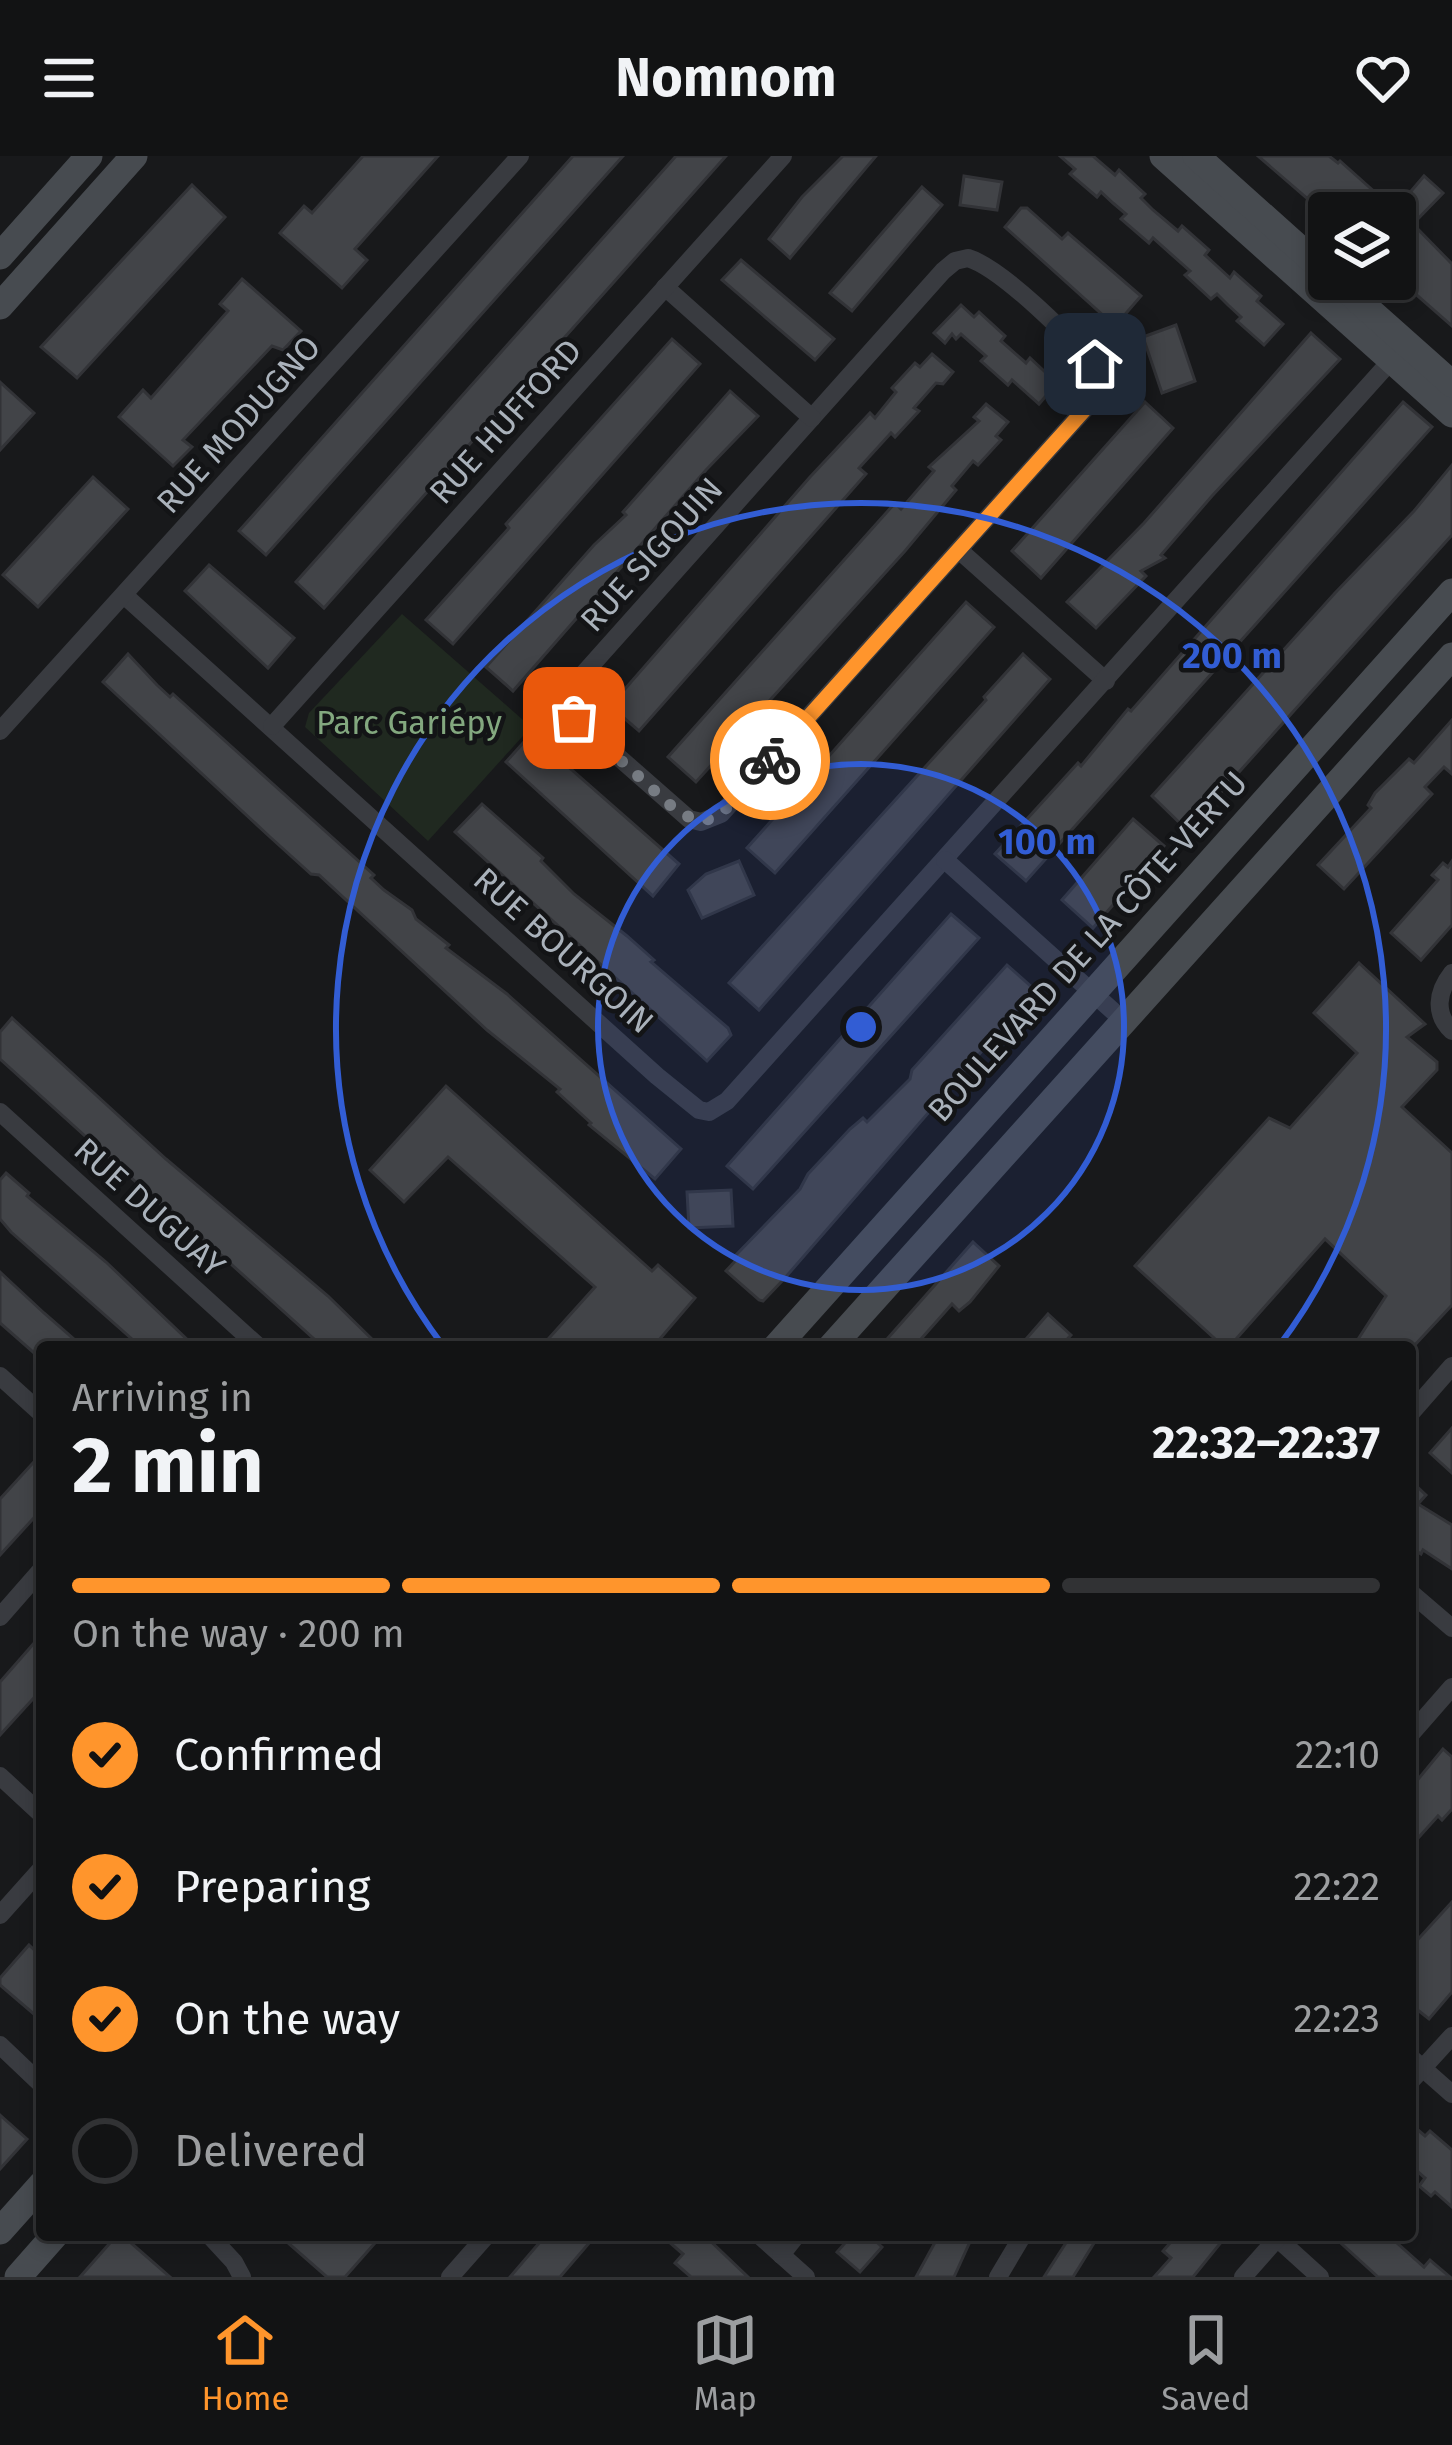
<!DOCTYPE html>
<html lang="en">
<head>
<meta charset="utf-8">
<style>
  :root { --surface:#121314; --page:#1b1c1d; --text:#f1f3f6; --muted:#9c9ea0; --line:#313234; --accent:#ff952c }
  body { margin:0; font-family:"Fira Sans",sans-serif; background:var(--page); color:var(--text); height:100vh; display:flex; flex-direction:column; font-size:45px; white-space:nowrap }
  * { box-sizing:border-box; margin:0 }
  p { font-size:39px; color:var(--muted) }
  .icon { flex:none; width:66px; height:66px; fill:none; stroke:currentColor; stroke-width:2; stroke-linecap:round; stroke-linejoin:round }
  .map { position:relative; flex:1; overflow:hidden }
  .sheet { position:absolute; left:36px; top:1185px; width:1380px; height:900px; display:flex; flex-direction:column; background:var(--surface); border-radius:12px; box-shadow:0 6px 18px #0003,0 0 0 3px var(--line) }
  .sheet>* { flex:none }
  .buttons { position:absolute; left:1308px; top:36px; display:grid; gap:24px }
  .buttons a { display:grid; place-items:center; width:108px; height:108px; border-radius:12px; background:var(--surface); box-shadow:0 6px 18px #0003,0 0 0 3px var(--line); font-size:60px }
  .pin { position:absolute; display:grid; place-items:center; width:102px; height:102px; color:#fff; margin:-51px; border-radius:24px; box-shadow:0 6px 18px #0006 }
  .courier { position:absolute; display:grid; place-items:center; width:120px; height:120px; margin:-60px; border:9px solid #ff952c; border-radius:50%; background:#fff; color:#222; box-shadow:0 3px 15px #0007 }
  .overview em { font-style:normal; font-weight:700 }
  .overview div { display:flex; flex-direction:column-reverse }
  .overview { display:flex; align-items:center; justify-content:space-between; height:204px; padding:0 36px }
  h1 { font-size:78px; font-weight:700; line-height:90px }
  .bar { display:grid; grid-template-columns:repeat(4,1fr); gap:18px 12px; align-content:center; height:144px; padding:0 36px }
  .bar i { height:15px; border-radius:9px; background:var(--line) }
  .bar .on { background:var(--accent) }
  .bar p { grid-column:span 4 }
  ol { padding:0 36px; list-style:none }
  li { display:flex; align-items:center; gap:36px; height:132px }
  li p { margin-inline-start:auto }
  li .icon { padding:12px; border-radius:50%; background:var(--accent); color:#111; stroke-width:4 }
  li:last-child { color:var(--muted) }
  li i { width:66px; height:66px; border:6px solid var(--line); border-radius:50% }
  header { display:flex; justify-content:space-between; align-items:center; height:156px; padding:0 36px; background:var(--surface); font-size:54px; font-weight:700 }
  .dock { display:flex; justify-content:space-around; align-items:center; height:168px; border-top:3px solid var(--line); background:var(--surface); font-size:33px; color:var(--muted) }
  .dock a { display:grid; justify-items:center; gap:6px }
  .dock .on { color:var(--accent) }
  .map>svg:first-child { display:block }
</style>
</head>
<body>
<header><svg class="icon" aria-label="menu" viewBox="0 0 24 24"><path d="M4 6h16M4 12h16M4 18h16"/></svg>Nomnom<svg class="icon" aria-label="heart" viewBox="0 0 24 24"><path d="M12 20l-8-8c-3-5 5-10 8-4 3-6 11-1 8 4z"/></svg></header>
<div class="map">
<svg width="1452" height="2121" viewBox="0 0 1452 2121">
  <rect width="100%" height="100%" fill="#18191b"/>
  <path fill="#202920" d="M402,458L531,571L428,685L305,571L309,557Z"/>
  <g fill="#424448" stroke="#323337" stroke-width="3">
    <path d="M363,0H438L355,93L367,104L342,132L280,77L304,50L312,57Z"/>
    <path d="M573,0H623L266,399L239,375Z"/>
    <path d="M676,0H726L324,452L296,426Z"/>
    <path d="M843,0H876L790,102L769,83L802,41Z"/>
    <path d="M1060,0H1093L1115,19L1119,14L1145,38L1141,42L1153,54L1178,75L1182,70L1209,94L1205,99L1217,110L1230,122L1234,116L1261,140L1257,145L1283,168L1264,189L1237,165L1241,161L1228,149L1217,138L1211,143L1185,119L1190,115L1153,82L1149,87L1121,63L1126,58L1113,47L1101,36L1097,41L1070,18L1075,13Z"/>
    <path d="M1258,0H1329L1338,7L1340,5L1395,54L1424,20L1443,37L1413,68L1452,108V170L1395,120V57H1324Z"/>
    <path d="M964,20L1002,26L997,54L960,49Z"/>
    <path d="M192,29L225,61L77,222L41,191Z"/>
    <path d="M922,31L942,49L852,155L830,137Z"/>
    <path d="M1021,52H1027L1062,83L1068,77L1141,140L1115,170L1005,71Z"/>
    <path d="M741,104L834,183L815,204L722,124Z"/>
    <path d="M242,123L301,175L283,194L272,190L183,284L192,291L173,310L119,261L143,234L151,242L228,155L220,148Z"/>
    <path d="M961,149L974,161L979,156L1005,180L1001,185L1026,207L1030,202L1057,227L1039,248L1012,224L1008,229L981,205L986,200L961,178L956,183L952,178L945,187L934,177Z"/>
    <path d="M1176,169L1195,225L1162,237L1143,181Z"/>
    <path d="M1311,177L1340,203L1212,340L1161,399L1165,402L1141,415L1146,420L1096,472L1067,446L1144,367Z"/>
    <path d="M672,183L700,208L453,488L426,464L509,372L506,368Z"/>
    <path d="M932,198L953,216L943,228L936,227L914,252L919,255L895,281L891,277L859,312L866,318L639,575L610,550L810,321L870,257L875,262L896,236L892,232L915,207L920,211Z"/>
    <path d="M0,226L34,257L0,294Z"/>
    <path d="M730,235L758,260L706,314L513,535L486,511L594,389L626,359L623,356Z"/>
    <path d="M1145,246L1173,272L1041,422L1012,395Z"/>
    <path d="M1403,246L1432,271L1026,725L995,698L1078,607L1081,610L1128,553L1131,555Z"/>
    <path d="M986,248L1008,266L996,280L1001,284L978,309L973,305L952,330L956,334L905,395L696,626L668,601L895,347L901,353L934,315L929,311L979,265L974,261Z"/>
    <path d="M1452,309V379L1187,674L1152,640L1335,437L1414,355Z"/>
    <path d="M93,321L128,353L38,451L3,419Z"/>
    <path d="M209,409L294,482L268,512L185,435Z"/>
    <path d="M966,446L994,471L775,717L747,692Z"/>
    <path d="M128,498L157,529L170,541L173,538L374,719L371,722L384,734L412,754L416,763L449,789L446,792L507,838L681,993L655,1023L589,969L591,967L557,936L560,933L487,874L319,719L311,718L270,681L103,526Z"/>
    <path d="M1023,498L1050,523L759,854L729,827L986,544L984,541Z"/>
    <path d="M1452,564V618L1444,611L1425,631L1432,638L1344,733L1318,709L1371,652L1368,649L1375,637L1409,603L1414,607Z"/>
    <path d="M531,578L679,708L653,740L506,606Z"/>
    <path d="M482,648L543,702L541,705L574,738L627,780L654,804L651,806L728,872L731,879L707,905L455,676Z"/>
    <path d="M1133,663L1164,690L1093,772L1062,744Z"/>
    <path d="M739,705L754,739L702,762L688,734L706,718Z"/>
    <path d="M1452,705V769L1421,804L1391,777L1438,724L1432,719L1443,707L1448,711Z"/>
    <path d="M951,758L979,782L753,1033L727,1010Z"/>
    <path d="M1359,807L1425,868L1407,881L1437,906V914L1402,951L1452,997V1149L1413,1191H1353L1386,1140L1325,1083L1229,1191H1224L1135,1110L1269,962L1290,972L1357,897L1314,857Z"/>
    <path d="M1007,809L1035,834L784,1123L763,1145L759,1144L726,1115L738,1102L735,1100L800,1033L808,1018L850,973L863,962L867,966L910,923L912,914Z"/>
    <path d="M12,862L166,1003L328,1140L380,1191H323L171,1054L169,1056L0,903V876Z"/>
    <path d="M446,930L652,1115L658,1109L695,1142L653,1191H541L595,1131L448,1001L404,1046L370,1014Z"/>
    <path d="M6,1017L29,1037L27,1040L106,1106L195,1191H141L11,1076L0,1063V1024Z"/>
    <path d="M731,1034L733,1070L689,1072L687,1036Z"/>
    <path d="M973,1086L999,1110L970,1146L959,1155L952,1148L914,1191H880Z"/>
    <path d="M0,1116L44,1157L83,1191H42V1204L0,1167Z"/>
    <path d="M1048,1158L1071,1179L1060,1191H1019Z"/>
    <path d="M1452,1272V1317L1430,1297Z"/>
    <path d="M42,1297V1353L0,1399V1343Z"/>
    <path d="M1410,1324L1426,1339L1418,1348L1452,1369V1413L1423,1394L1421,1398L1410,1391Z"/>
    <path d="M42,1478V1533L0,1579V1526Z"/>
    <path d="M1443,1593L1452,1601V1653L1442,1664L1438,1660L1410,1691V1633Z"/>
    <path d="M1452,1746V1836L1429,1863L1410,1848V1792Z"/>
    <path d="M29,1789L42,1801V1865L0,1829V1822Z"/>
    <path d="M0,1959L27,1983L0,2013Z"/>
    <path d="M1410,1967L1425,1980L1430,1975L1452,1994V2051L1435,2036L1431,2040L1419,2030L1425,2022L1410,2009Z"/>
    <path d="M117,2079H122L170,2121H80Z"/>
    <path d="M279,2079H382L345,2121H327Z"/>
    <path d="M546,2079H596L560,2121H510Z"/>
    <path d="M661,2079H704L748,2121H691L675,2107L683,2098Z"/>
    <path d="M852,2079H869L882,2091L860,2116L837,2096Z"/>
    <path d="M939,2079H973L954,2121H916Z"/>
    <path d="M1071,2079H1099L1073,2121H1044Z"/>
    <path d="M1177,2079H1227L1193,2121H1154L1171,2102L1163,2095Z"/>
    <path d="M1332,2079H1388L1424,2111L1430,2104L1450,2121H1378Z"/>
  </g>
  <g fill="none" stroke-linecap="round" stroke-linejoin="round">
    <g stroke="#393b40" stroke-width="18">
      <path d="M968,102C1002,112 1068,180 1095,208L1101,224L1095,242L721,658L701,666L689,663L574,562L566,549L570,533L943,115L955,105Z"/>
      <path d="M665,131L812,262"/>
      <path d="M960,395L1106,525"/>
      <path d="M124,439L657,920L699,954L709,956L727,945L1397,198"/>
      <path d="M272,570L783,0"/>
      <path d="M0,575L520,0"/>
      <path d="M945,704L1124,865"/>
      <path d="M1452,817C1437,836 1434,858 1452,875"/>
      <path d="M0,956L259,1191"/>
      <path d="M0,1220L42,1258"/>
      <path d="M1410,1258L1452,1210"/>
      <path d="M1410,1436L1452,1472"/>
      <path d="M0,1461L42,1413"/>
      <path d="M1410,1579L1452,1531"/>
      <path d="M0,1620L42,1659"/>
      <path d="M0,1759L42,1712"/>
      <path d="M0,1889L42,1929"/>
      <path d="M1410,1901L1452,1938"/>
      <path d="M1410,1926L1452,1880"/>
      <path d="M209,2079L234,2106L242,2121"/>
      <path d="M759,2079L806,2121"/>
      <path d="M1277,2082L1320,2121"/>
      <path d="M781,2099L797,2079"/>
      <path d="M450,2121L487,2079"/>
      <path d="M998,2121L1023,2079"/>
      <path d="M1243,2121L1280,2079"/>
    </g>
    <g stroke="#474b50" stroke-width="27">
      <path d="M1163,0L1452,258"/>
      <path d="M1196,0L1329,119"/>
      <path d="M0,100L89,0"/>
      <path d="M1334,123L1452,228"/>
      <path d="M0,150L134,0"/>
      <path d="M776,1191L1452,436"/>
      <path d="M831,1191L1452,500"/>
      <path d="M0,2075L42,2028"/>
      <path d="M18,2121L55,2079"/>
    </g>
  </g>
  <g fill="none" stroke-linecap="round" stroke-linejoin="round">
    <path stroke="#777c83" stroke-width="12" stroke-dasharray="0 21.6" d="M574,562L678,656L701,666L721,658L770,604"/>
    <path stroke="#ff952c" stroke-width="15" d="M770,604L1095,242L1101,224L1095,208"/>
  </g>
  <circle cx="861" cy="871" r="263" fill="#325dd4" fill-opacity=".12"/>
  <g fill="none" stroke="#325dd4" stroke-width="6">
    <circle cx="861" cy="871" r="263"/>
    <path d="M444 1191A525 525 0 1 1 1278 1191"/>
  </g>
  <g text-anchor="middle" stroke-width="9" stroke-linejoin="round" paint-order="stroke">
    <g font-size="33" fill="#aab2bb" stroke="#131416">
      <text transform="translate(505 265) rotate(-48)" y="12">RUE HUFFORD</text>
      <text transform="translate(238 268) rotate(-48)" y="12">RUE MODUGNO</text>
      <text transform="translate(651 398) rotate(-48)" y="12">RUE SIGOUIN</text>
      <text transform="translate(1087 790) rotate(-48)" y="12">BOULEVARD DE LA CÔTE-VERTU</text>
      <text transform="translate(564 794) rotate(42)" y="12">RUE BOURGOIN</text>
      <text transform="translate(150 1051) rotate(42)" y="12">RUE DUGUAY</text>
    </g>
    <g font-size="33" fill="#83a87f" stroke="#131416">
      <text x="409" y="578">Parc Gariépy</text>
    </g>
  </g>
  <circle cx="861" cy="871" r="18" fill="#325dd4" stroke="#131416" stroke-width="6"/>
  <g font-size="36" text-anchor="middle" font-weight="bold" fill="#325dd4" stroke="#131416" stroke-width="9" stroke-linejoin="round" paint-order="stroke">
    <text x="1232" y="512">200 m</text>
    <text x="1047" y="698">100 m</text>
  </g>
</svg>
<div class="buttons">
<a><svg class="icon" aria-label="layers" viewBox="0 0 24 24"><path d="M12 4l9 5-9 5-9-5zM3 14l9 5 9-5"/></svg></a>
</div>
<div class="pin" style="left:574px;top:562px;background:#ea580c"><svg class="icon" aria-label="bag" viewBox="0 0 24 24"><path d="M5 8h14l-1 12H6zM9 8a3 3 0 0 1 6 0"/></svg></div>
<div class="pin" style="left:1095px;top:208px;background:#1f2937"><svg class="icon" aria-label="home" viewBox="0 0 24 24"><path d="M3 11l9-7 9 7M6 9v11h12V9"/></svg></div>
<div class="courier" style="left:770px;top:604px"><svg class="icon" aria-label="bike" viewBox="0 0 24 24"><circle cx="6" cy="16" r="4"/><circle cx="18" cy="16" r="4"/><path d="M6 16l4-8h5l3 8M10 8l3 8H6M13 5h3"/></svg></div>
<section class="sheet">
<div class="overview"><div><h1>2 min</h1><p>Arriving in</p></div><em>22:32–22:37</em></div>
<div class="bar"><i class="on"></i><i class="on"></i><i class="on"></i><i></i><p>On the way · 200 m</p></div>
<ol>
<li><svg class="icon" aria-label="check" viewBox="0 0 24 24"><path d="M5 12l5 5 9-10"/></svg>Confirmed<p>22:10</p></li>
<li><svg class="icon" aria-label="check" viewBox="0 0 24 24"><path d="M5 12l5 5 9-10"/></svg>Preparing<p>22:22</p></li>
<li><svg class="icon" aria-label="check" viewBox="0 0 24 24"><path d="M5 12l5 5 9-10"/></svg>On the way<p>22:23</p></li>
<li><i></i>Delivered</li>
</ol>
</section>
</div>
<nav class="dock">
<a class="on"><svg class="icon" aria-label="home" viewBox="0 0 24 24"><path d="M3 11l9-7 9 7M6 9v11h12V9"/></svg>Home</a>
<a><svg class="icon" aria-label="map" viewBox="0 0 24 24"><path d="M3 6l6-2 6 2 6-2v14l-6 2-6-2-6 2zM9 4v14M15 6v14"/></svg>Map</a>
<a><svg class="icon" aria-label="saved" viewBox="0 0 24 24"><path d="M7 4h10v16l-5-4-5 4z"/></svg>Saved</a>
</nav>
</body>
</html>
